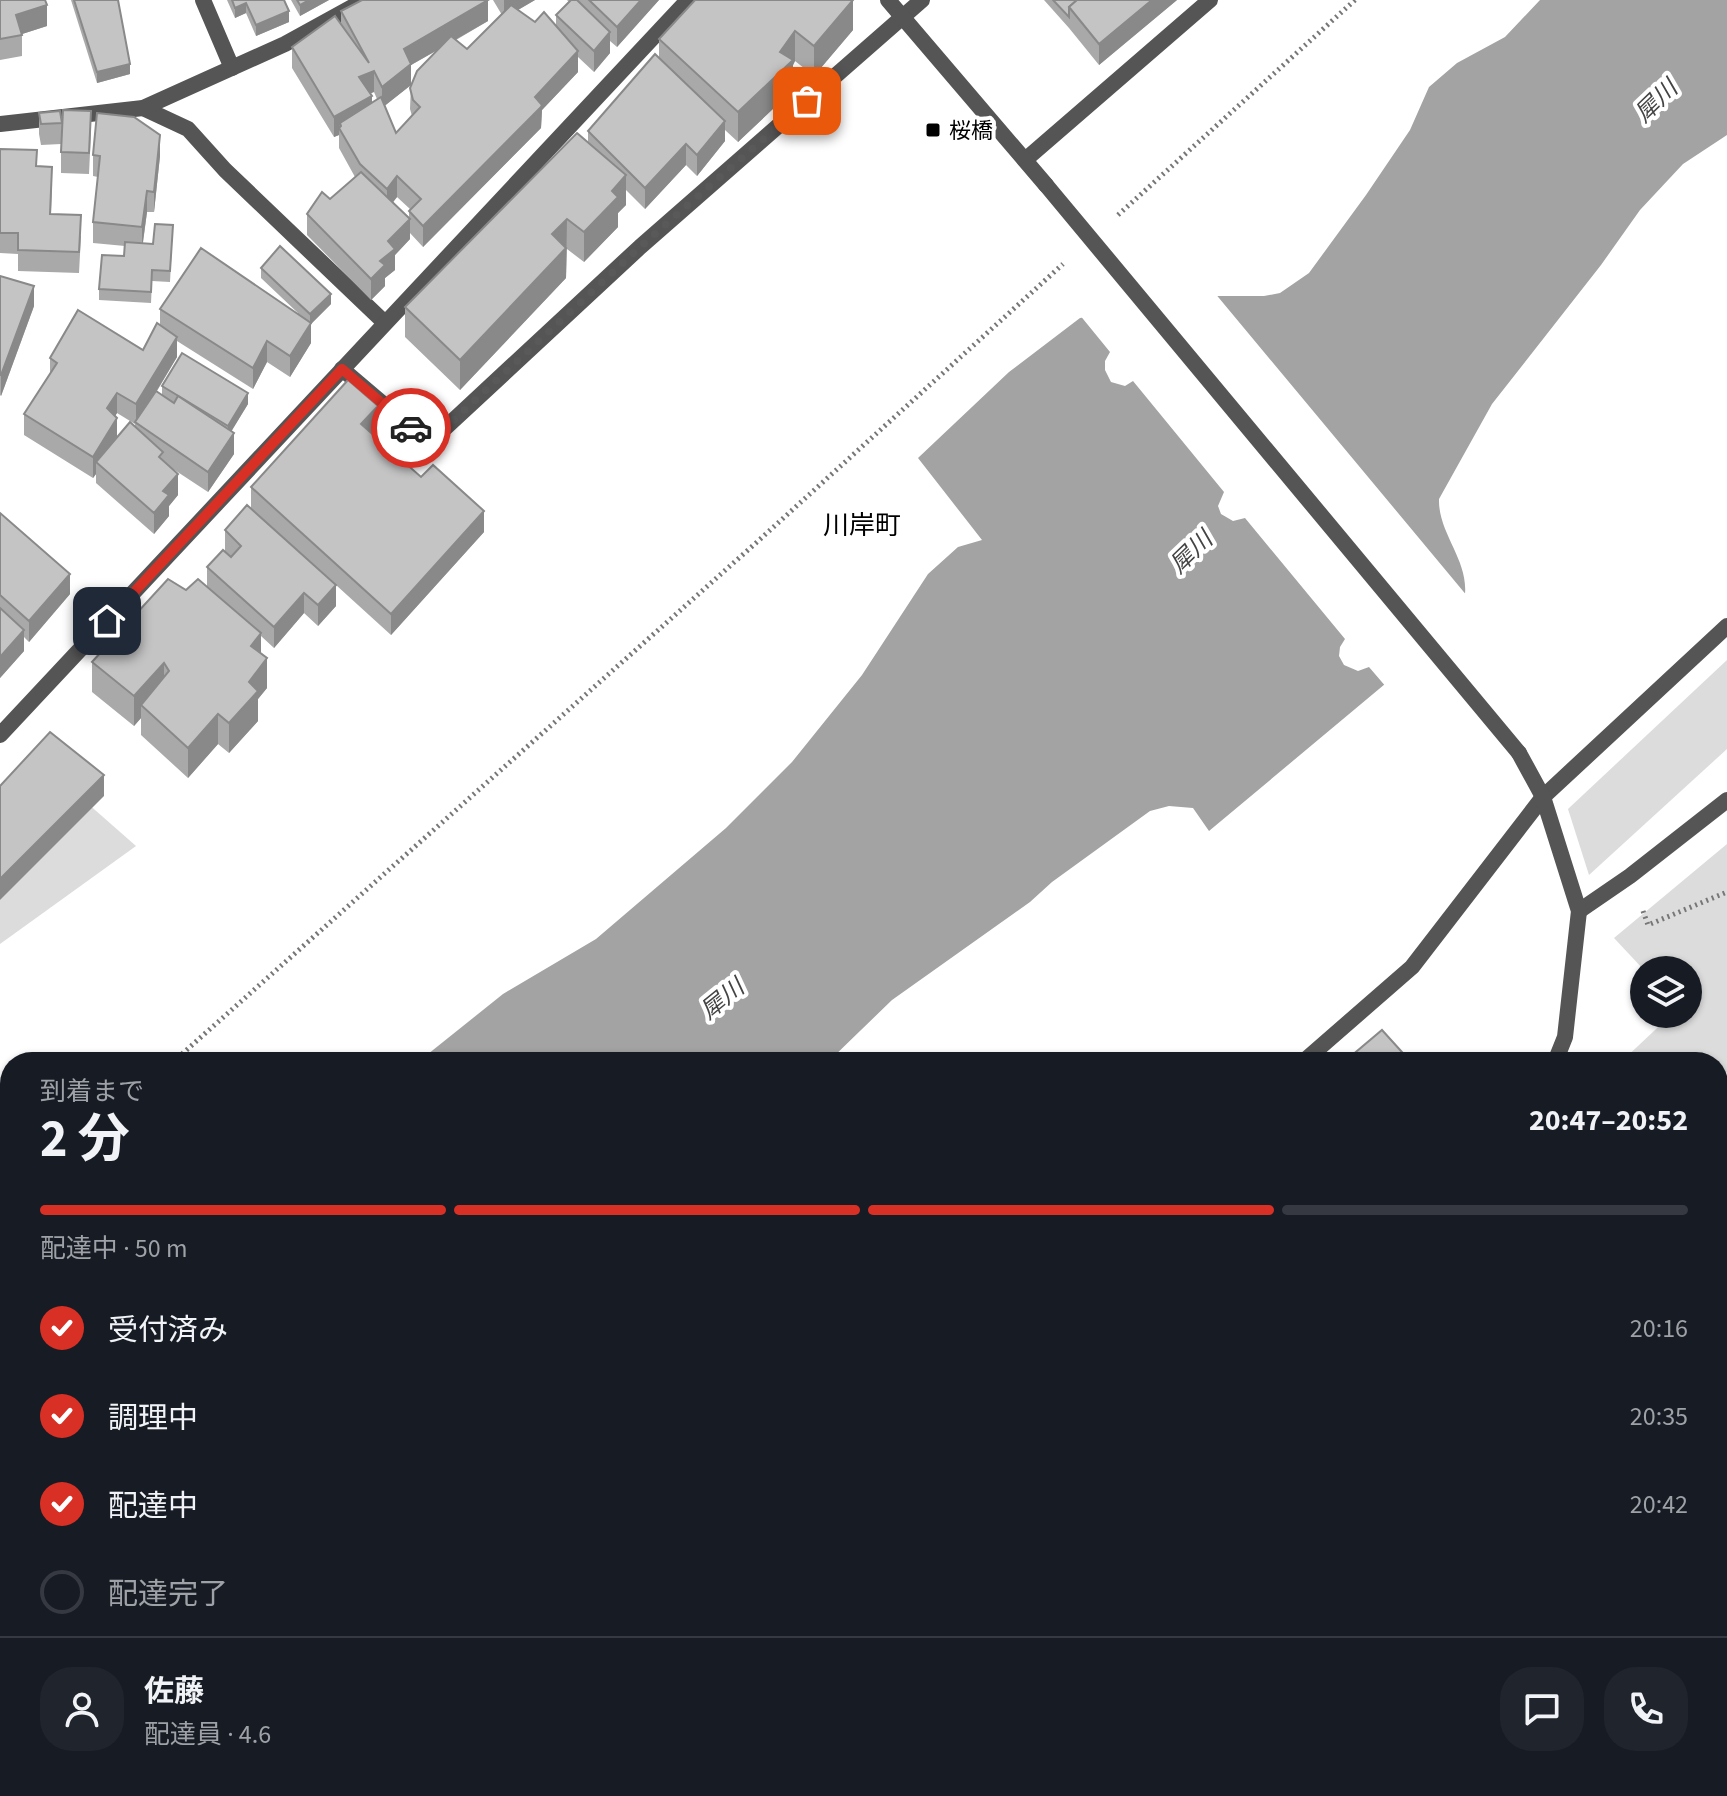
<!DOCTYPE html>
<html lang="ja">
<head>
<meta charset="utf-8">
<style>
  :root { --surface:#171b24; --page:#20242c; --text:#f1f3f6; --muted:#9ea1a6; --line:#363941; --accent:#d93025 }
  body { margin:0; font-family:"Source Sans 3","Noto Sans JP",sans-serif; background:var(--page); color:var(--text); height:100vh; display:flex; flex-direction:column; font-size:30px; white-space:nowrap }
  * { box-sizing:border-box; margin:0 }
  p { font-size:26px; color:var(--muted) }
  .icon { flex:none; width:44px; height:44px; fill:none; stroke:currentColor; stroke-width:2; stroke-linecap:round; stroke-linejoin:round }
  .map { position:relative; flex:1; overflow:hidden }
  .details { position:absolute; left:0px; top:1052px; width:1728px; height:744px; display:flex; flex-direction:column; background:var(--surface); border-radius:32px 32px 0 0; box-shadow:0 2px 6px #0004 }
  .details>* { flex:none }
  .buttons { position:absolute; left:1630px; top:956px; display:grid; gap:16px }
  .buttons a { display:grid; place-items:center; width:72px; height:72px; border-radius:50%; background:var(--surface); box-shadow:0 2px 6px #0004; font-size:40px }
  .pin { position:absolute; display:grid; place-items:center; width:68px; height:68px; color:#fff; margin:-34px; border-radius:16px; box-shadow:0 4px 12px #0006 }
  .courier { position:absolute; display:grid; place-items:center; width:80px; height:80px; margin:-40px; border:6px solid #d93025; border-radius:50%; background:#fff; color:#222; box-shadow:0 2px 10px #0007 }
  .head em { font-style:normal; font-weight:700 }
  .head div { display:flex; flex-direction:column-reverse }
  .head { display:flex; align-items:center; justify-content:space-between; height:136px; padding:0 40px }
  h1 { font-size:52px; font-weight:700; line-height:60px }
  .bar { display:grid; grid-template-columns:repeat(4,1fr); gap:12px 8px; align-content:center; height:96px; padding:0 40px }
  .bar i { height:10px; border-radius:6px; background:var(--line) }
  .bar .selected { background:var(--accent) }
  .bar p { grid-column:span 4 }
  .line { display:flex; align-items:center; gap:20px; padding:0 40px; border-top:2px solid var(--line) }
  .line div { flex:1 }
  .round { display:grid; place-items:center; flex:none; width:84px; height:84px; border-radius:32px; background:var(--page) }
  ol { padding:0 40px; list-style:none }
  li { display:flex; align-items:center; gap:24px; height:88px }
  li p { margin-inline-start:auto }
  li .icon { padding:8px; border-radius:50%; background:var(--accent); color:#fff; stroke-width:4 }
  li:last-child { color:var(--muted) }
  li i { width:44px; height:44px; border:4px solid var(--line); border-radius:50% }
  .map>svg:first-child { display:block }
</style>
</head>
<body>
<div class="map">
<svg width="1727" height="1796" viewBox="0 0 1727 1796">
  <rect width="100%" height="100%" fill="#fff"/>
  <g fill="#dcdcdc">
    <path d="M1727,660V749L1589,875L1568,809Z"/>
    <path d="M37,759L136,846L0,944V796Z"/>
    <path d="M1727,844V1072L1721,1078L1718,1172V1062H1621L1672,1014H1688V970H1644L1614,938Z"/>
    <path d="M1727,1241V1647L1718,1641V1248Z"/>
  </g>
  <g fill="#a3a3a3">
    <path d="M1540,0H1727V135L1683,164L1640,210L1601,265L1492,404L1439,499C1438,533 1468,559 1465,594L1385,684L1209,831L1193,808L1169,806L1150,811L1052,882L1030,902L892,1000L828,1062H418L503,994L596,939L726,828L792,762L862,675L928,574L958,547L982,540L918,458L1009,372L1080,318L1218,296H1264L1280,293L1309,273L1366,195L1410,130L1429,87L1457,63L1505,37Z"/>
    <path d="M10,1290V1644L0,1633V1299Z"/>
    <path d="M10,1725V1786H19L0,1796V1731Z"/>
  </g>
  <path fill="#fff" d="M1214,292L1468,597L1387,688L1369,667L1358,671L1344,665L1339,656L1340,647L1345,639L1245,518L1233,521L1221,514L1218,506L1224,492L1133,381L1125,386L1111,382L1105,370V361L1110,352L1079,314Z"/>
  <g fill="none" stroke-linecap="round" stroke-linejoin="round">
    <g stroke="#777" stroke-width="5" stroke-dasharray="2 4" stroke-linecap="butt">
      <path d="M1118,215L1355,0"/>
      <path d="M1643,911L1648,925L1727,892"/>
      <path d="M173,1062L757,542L1063,264"/>
      <path d="M0,1217L10,1208"/>
    </g>
    <g stroke="#555" stroke-width="16">
      <path d="M203,0L232,68"/>
      <path d="M143,108L188,129L225,170L385,323"/>
      <path d="M0,124L143,108L285,44L365,0"/>
      <path d="M342,369L429,443L640,247L922,0"/>
    </g>
    <g stroke="#555" stroke-width="16">
      <path d="M1025,160L1210,0"/>
      <path d="M0,735L688,0"/>
      <path d="M1579,911L1630,876L1727,800"/>
      <path d="M1303,1062L1412,967L1543,797L1727,626"/>
      <path d="M458,1796L470,1786"/>
    </g>
    <g stroke="#555" stroke-width="16">
      <path d="M888,0L1046,185"/>
      <path d="M1519,753L1543,797L1579,911L1565,1037L1555,1062"/>
      <path d="M1100,1796L1107,1786"/>
    </g>
    <path stroke="#555" stroke-width="16" d="M1046,185L1519,753"/>
  </g>
  <g fill="#a9a9a9" fill-rule="evenodd">
    <path d="M0,0L47,26L22,34V56L0,60Z"/>
    <path d="M71,0H118L130,74L97,83Z"/>
    <path d="M227,0H284L289,22L256,36L246,13L235,18Z"/>
    <path d="M291,0H329L300,16Z"/>
    <path d="M493,0H535L518,10L535,22L556,26V15L569,2L567,0H659L617,47L610,41V53L594,72L578,57V72L542,110L541,128L423,247L410,233V239L395,255V270L385,278V286L371,300L307,235V214L330,199L355,177L339,148V135L334,137L292,68V47L341,25V11L488,21L456,40L467,49L502,15ZM436,51L411,85V65ZM411,85L410,109L412,116L396,133L384,106ZM374,92L377,99L372,103L370,93ZM397,197L410,209L409,211V217L393,202Z"/>
    <path d="M695,0L853,30L814,76L795,61L793,65V90L738,142L725,130V141L697,176L686,165L645,209L626,190V205L618,213V227L584,262L567,249L566,278L460,390L405,337V307L588,143V131L659,57V39Z"/>
    <path d="M1044,0H1177L1099,65L1069,28Z"/>
    <path d="M39,113L62,123L91,132L89,174L61,173V144L41,145L39,134Z"/>
    <path d="M0,149L37,166L52,188L51,214L81,236L79,273L18,271V254L0,253Z"/>
    <path d="M93,155L160,156L154,212H147L143,243L153,244L173,225L170,282L152,281L151,303L99,300V289L124,256L125,246L93,243V222L98,177L93,176Z"/>
    <path d="M261,268L331,304L311,324V343L290,377L267,362L253,389L177,341V357L157,391L162,395V386L248,404L231,431L234,454L208,492L167,465L178,495L169,506V516L154,534L96,483V474L93,478L24,435V414L50,374V358L143,350L160,325V309L298,313L261,278ZM117,413L135,424V427L117,437L115,416Z"/>
    <path d="M0,276L34,306L1,396L0,395Z"/>
    <path d="M378,426L372,433L484,532L391,635L336,585V606L318,626L304,613L274,648L261,636V653L267,688L258,699V721L229,753L218,744L188,778L141,735V718L134,726L92,692V662L186,590L207,587V567L225,551V530L308,560L251,508V487Z"/>
    <path d="M0,513L70,594L29,642L24,637V651L0,678Z"/>
    <path d="M1719,1781L1727,1796H1620V1786H1718Z"/>
    <path d="M635,1786H767L756,1796H644Z"/>
    <path d="M771,1786H930V1796H781Z"/>
    <path d="M1432,1786L1604,1796H1432Z"/>
  </g>
  <g fill="#898989">
    <path d="M309,0H329L300,16V5Z"/>
    <path d="M488,0V21L411,65V85L382,108V87L404,49Z"/>
    <path d="M504,0H535L504,18Z"/>
    <path d="M641,0H659L617,47V27Z"/>
    <path d="M853,0V30L814,76V46Z"/>
    <path d="M1152,0H1177L1099,65V44Z"/>
    <path d="M246,3V13L235,18V8Z"/>
    <path d="M47,5V26L16,36V15Z"/>
    <path d="M289,11V22L256,36V25Z"/>
    <path d="M795,31V61L793,65V90L738,142V112Z"/>
    <path d="M610,32V53L594,72V51Z"/>
    <path d="M578,51V72L542,110L541,128L423,247V226L535,97Z"/>
    <path d="M130,64V74L97,83V72Z"/>
    <path d="M374,71V92L359,98V77Z"/>
    <path d="M372,96V117L341,126L340,123L339,135L334,137V117Z"/>
    <path d="M725,121V141L697,176V155Z"/>
    <path d="M160,135V156L154,212V192Z"/>
    <path d="M686,144V165L645,209V188Z"/>
    <path d="M626,175V205L618,213V227L584,262V232L612,191Z"/>
    <path d="M397,176V197L387,210V189Z"/>
    <path d="M147,191V212L142,248V227Z"/>
    <path d="M410,219V239L395,255V270L385,278V286L371,300V279L388,241Z"/>
    <path d="M567,219L566,278L460,390V360L552,234Z"/>
    <path d="M34,286V306L1,396V375Z"/>
    <path d="M331,294V304L311,324V343L290,377V356L310,325V314Z"/>
    <path d="M177,337V357L136,425V404Z"/>
    <path d="M267,341V362L253,389V368Z"/>
    <path d="M117,393V413L107,429V408Z"/>
    <path d="M248,393V404L228,437V426Z"/>
    <path d="M378,406V426L361,445V424Z"/>
    <path d="M117,418V439L96,462V474L93,478V457Z"/>
    <path d="M234,433V454L208,492V472Z"/>
    <path d="M178,474V495L169,506V516L154,534V513L163,491Z"/>
    <path d="M484,511V532L391,635V614Z"/>
    <path d="M70,574V594L29,642V621Z"/>
    <path d="M336,585V606L318,626V605Z"/>
    <path d="M304,593V613L274,648V627Z"/>
    <path d="M24,630V651L0,678V657Z"/>
    <path d="M261,633V663L251,646Z"/>
    <path d="M267,658V688L258,699V721L229,753V723L249,682Z"/>
    <path d="M164,663V693L141,705V718L134,726V696Z"/>
    <path d="M218,714V744L188,778V748Z"/>
    <path d="M104,775V796L0,900V879Z"/>
    <path d="M1727,1705V1735L1718,1741V1711Z"/>
    <path d="M724,1786H767L756,1796H724Z"/>
    <path d="M917,1786H930V1796H908Z"/>
  </g>
  <g fill="#c4c4c4" stroke="#898989" stroke-width="2">
    <path d="M0,0H45L47,5L16,15L22,35L0,39Z"/>
    <path d="M74,0H118L130,64L97,72Z"/>
    <path d="M232,0H284L289,11L256,25L246,3L235,8Z"/>
    <path d="M297,0H309L300,5Z"/>
    <path d="M362,0H488L404,49L411,64L382,87L374,71L359,77L372,96L334,117L292,47L335,16L369,63L341,11Z"/>
    <path d="M571,0H577L610,32L594,51L556,15Z"/>
    <path d="M589,0H641L617,27Z"/>
    <path d="M695,0H853L814,46L795,31L780,52L793,60L738,112L659,39Z"/>
    <path d="M1053,0H1077L1069,7V17Z"/>
    <path d="M1077,0H1152L1099,44L1069,7Z"/>
    <path d="M511,5L535,22L544,12L578,51L535,97L542,105L541,107L423,226L409,211L421,199L397,176L387,189L360,164L339,128L341,126L340,123L381,97L396,133L420,107L413,100L410,88L417,71L451,36L467,49Z"/>
    <path d="M655,54L725,121L697,155L686,144L645,188L588,131Z"/>
    <path d="M63,110L91,111L89,153L61,152Z"/>
    <path d="M60,111L62,123L41,124L39,113Z"/>
    <path d="M97,113L134,117L160,135L154,192L147,191L142,227L93,222L100,156L93,155Z"/>
    <path d="M577,133L626,175L612,191L618,197L584,232L567,219L552,234L566,248L460,360L405,307Z"/>
    <path d="M0,149L37,150L36,166L52,167L50,214L81,215L79,252L18,250V233H0Z"/>
    <path d="M361,172L410,219L388,241L395,249L380,261L385,265L371,279L307,214L322,192L330,199Z"/>
    <path d="M155,224L173,225L170,271L152,270L151,292L99,289L102,255L124,256L125,242L153,244Z"/>
    <path d="M280,246L331,294L310,314L261,268Z"/>
    <path d="M201,248L311,323L290,356L267,341L253,368L160,309Z"/>
    <path d="M0,276L34,286L1,375H0Z"/>
    <path d="M78,310L143,350L157,323L177,337L136,404L117,393L107,408L117,418L93,457L24,414L57,363L50,358Z"/>
    <path d="M182,353L248,393L228,426L162,386Z"/>
    <path d="M348,380L378,406L361,424L421,477L433,465L484,511L391,614L251,487Z"/>
    <path d="M156,391L174,403L178,396L234,433L208,472L135,422Z"/>
    <path d="M130,422L163,452L159,457L178,474L163,491L169,495L154,513L96,462Z"/>
    <path d="M247,505L336,585L318,605L304,593L274,627L207,567L223,550L231,557L241,546L225,530Z"/>
    <path d="M0,513L70,574L29,621L0,595Z"/>
    <path d="M168,579L186,590L198,579L261,633L251,646L267,658L249,682L258,691L229,723L218,714L188,748L141,705L169,671L164,663L134,696L92,662Z"/>
    <path d="M0,608L24,630L0,657Z"/>
    <path d="M50,732L104,775L0,879V786Z"/>
    <path d="M1382,1030L1411,1062H1344Z"/>
    <path d="M1718,1646L1727,1660V1705L1718,1711Z"/>
    <path d="M1727,1775V1796H1634L1628,1786H1718V1780L1719,1781Z"/>
    <path d="M670,1786H725L730,1796H679Z"/>
    <path d="M808,1786H917L908,1796H818Z"/>
    <path d="M1432,1786H1599L1604,1796H1438Z"/>
  </g>
  <g fill="none" stroke-linecap="round" stroke-linejoin="round">
    <path stroke="#595959" stroke-width="8" stroke-dasharray="0 14.4" d="M411,428L429,443L640,247L807,101"/>
    <path stroke="#d93025" stroke-width="10" d="M107,621L342,369L411,428"/>
  </g>
  <rect fill="#000" stroke="#fff" stroke-width="3" x="925" y="122" width="16" height="16" rx="4"/>
  <g text-anchor="middle" stroke-width="8" stroke-linejoin="round" paint-order="stroke">
    <g font-size="22" fill="#000" stroke="#fff" text-anchor="start">
      <text x="949" y="138">桜橋</text>
    </g>
    <g font-size="24" font-style="italic" fill="#444" stroke="#fff">
      <text transform="translate(1656 101) rotate(-44)" y="8">犀川</text>
      <text transform="translate(1191 552) rotate(-44)" y="8">犀川</text>
      <text transform="translate(722 999) rotate(-39)" y="8">犀川</text>
    </g>
    <g font-size="26" fill="#000" stroke="#fff">
      <text x="862" y="534">川岸町</text>
    </g>
  </g>
</svg>
<div class="buttons">
<a><svg class="icon" aria-label="layers" viewBox="0 0 24 24"><path d="M12 4l9 5-9 5-9-5zM3 14l9 5 9-5"/></svg></a>
</div>
<div class="pin" style="left:807px;top:101px;background:#ea580c"><svg class="icon" aria-label="bag" viewBox="0 0 24 24"><path d="M5 8h14l-1 12H6zM9 8a3 3 0 0 1 6 0"/></svg></div>
<div class="pin" style="left:107px;top:621px;background:#1f2937"><svg class="icon" aria-label="home" viewBox="0 0 24 24"><path d="M3 11l9-7 9 7M6 9v11h12V9"/></svg></div>
<div class="courier" style="left:411px;top:428px"><svg class="icon" aria-label="car" viewBox="0 0 24 24"><path d="M5 17H2v-5l4-1 3-4h7l3 4 3 1v5h-3M9 17h6M6 11h13"/><circle cx="7" cy="17" r="2"/><circle cx="17" cy="17" r="2"/></svg></div>
<section class="details">
<div class="head"><div><h1>2 分</h1><p>到着まで</p></div><em>20:47–20:52</em></div>
<div class="bar"><i class="selected"></i><i class="selected"></i><i class="selected"></i><i></i><p>配達中 · 50 m</p></div>
<ol>
<li><svg class="icon" aria-label="check" viewBox="0 0 24 24"><path d="M5 12l5 5 9-10"/></svg>受付済み<p>20:16</p></li>
<li><svg class="icon" aria-label="check" viewBox="0 0 24 24"><path d="M5 12l5 5 9-10"/></svg>調理中<p>20:35</p></li>
<li><svg class="icon" aria-label="check" viewBox="0 0 24 24"><path d="M5 12l5 5 9-10"/></svg>配達中<p>20:42</p></li>
<li><i></i>配達完了</li>
</ol>
<div class="line" style="height:144px"><a class="round"><svg class="icon" aria-label="person" viewBox="0 0 24 24"><circle cx="12" cy="8" r="4"/><path d="M4 21q1-7 8-7t8 7"/></svg></a><div><b>佐藤</b><p>配達員 · 4.6</p></div><a class="round"><svg class="icon" aria-label="chat" viewBox="0 0 24 24"><path d="M4 5h16v11H9l-5 4z"/></svg></a><a class="round"><svg class="icon" aria-label="phone" viewBox="0 0 24 24"><path d="M5 4h4l2 5-3 2q2 4 5 5l2-3 5 2v4C11 20 4 13 5 4z"/></svg></a></div>
</section>
</div>
</body>
</html>
